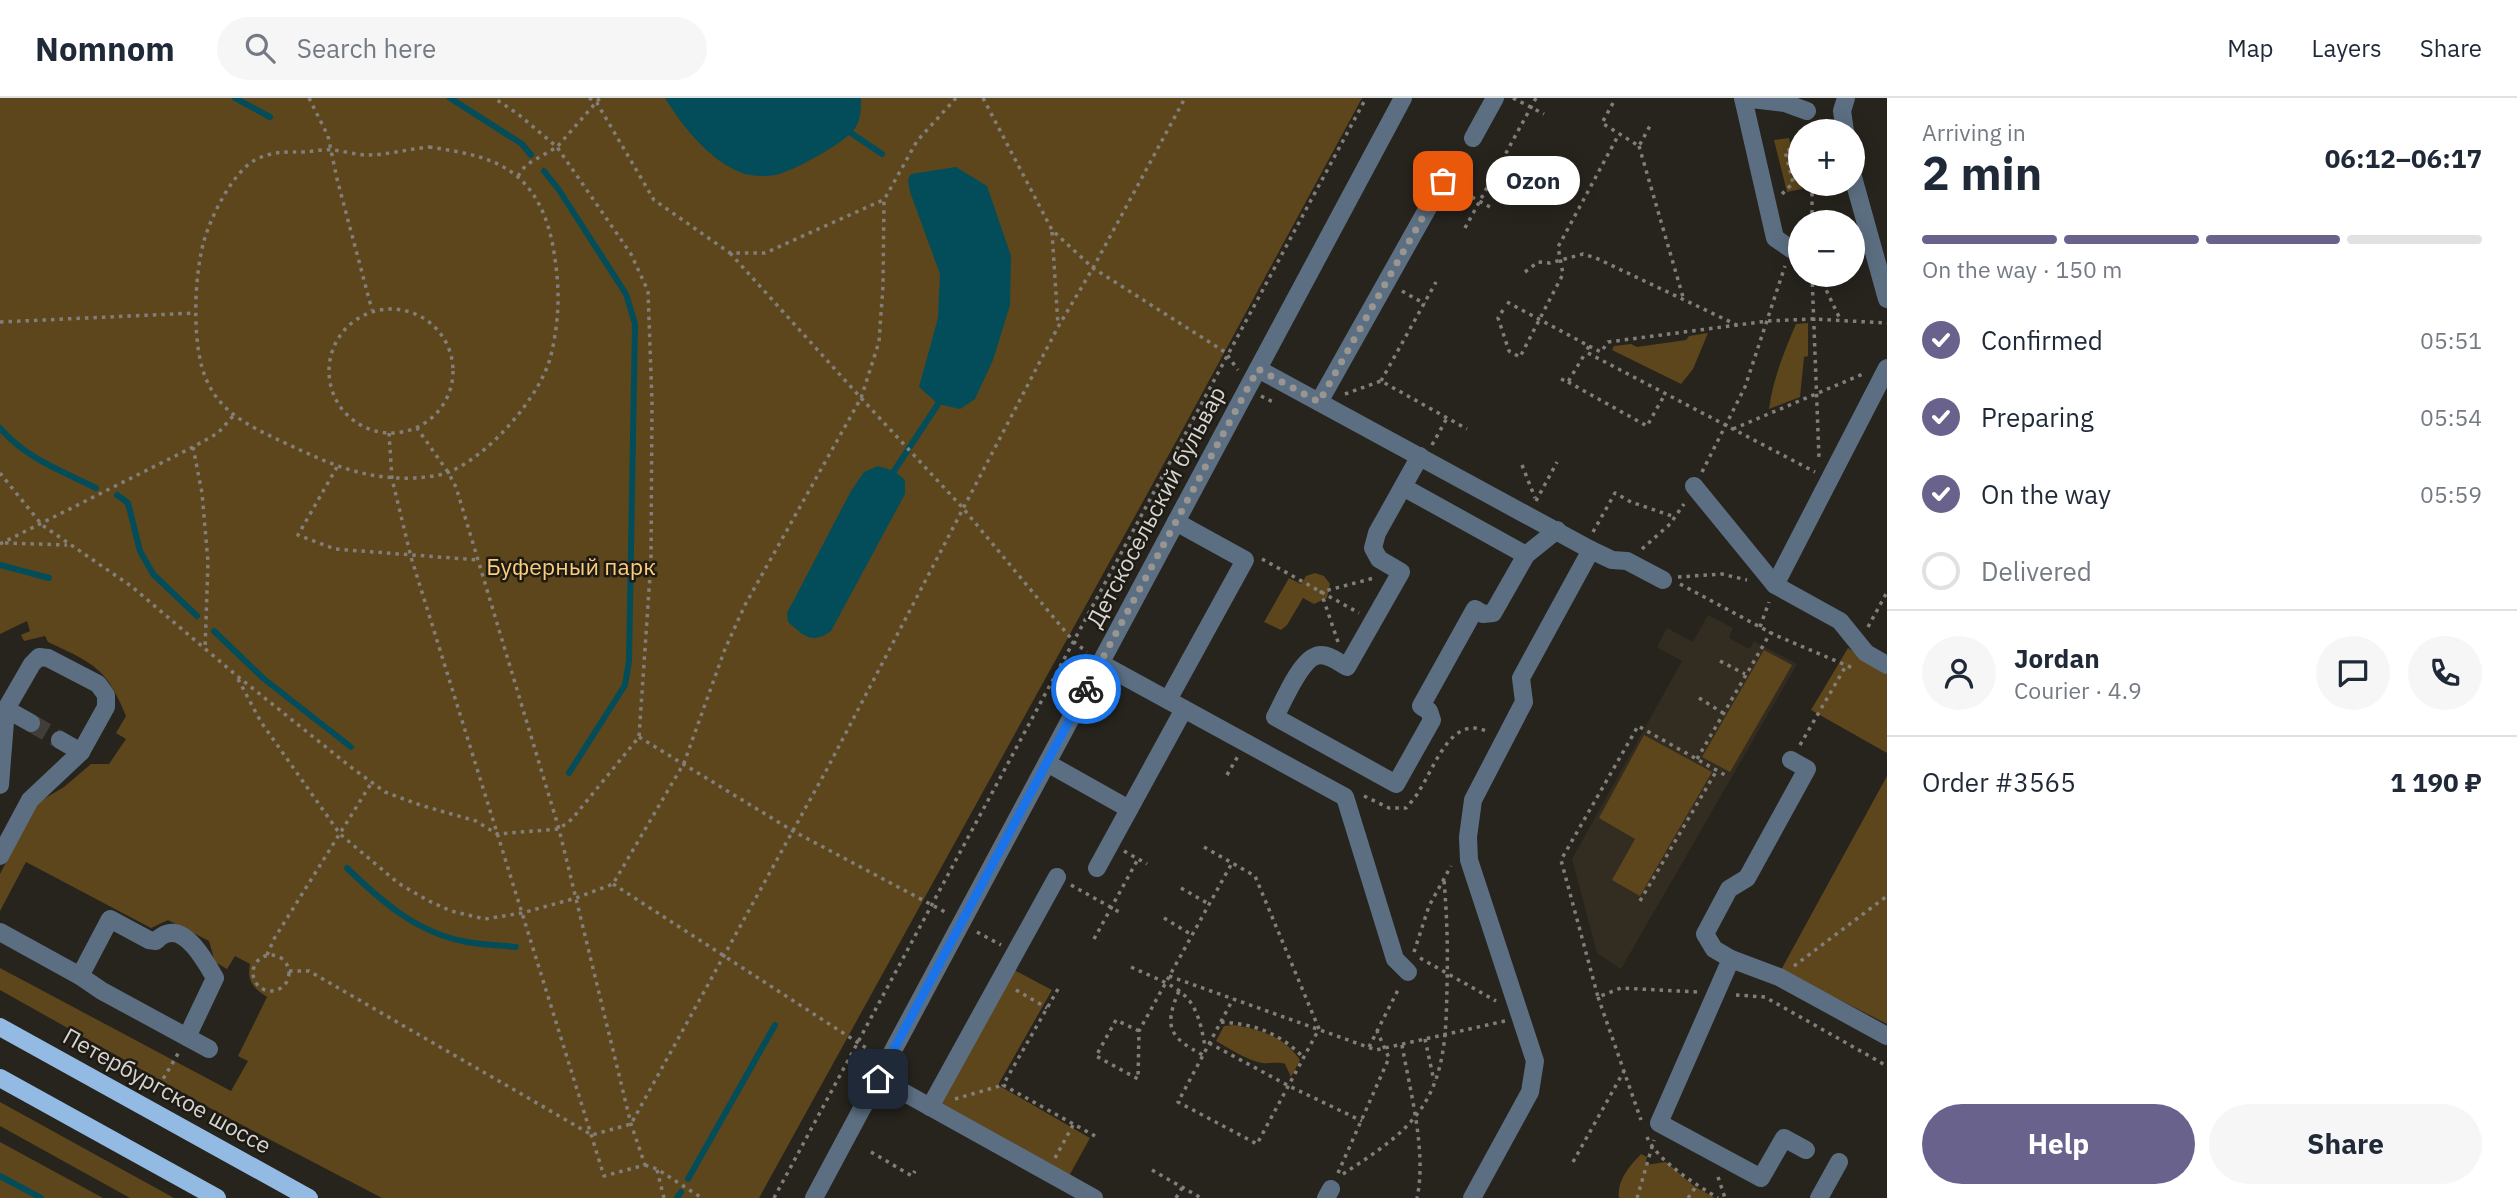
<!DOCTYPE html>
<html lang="en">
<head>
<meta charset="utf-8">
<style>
  :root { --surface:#fff; --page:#f6f6f7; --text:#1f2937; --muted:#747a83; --line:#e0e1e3; --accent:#68628c }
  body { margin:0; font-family:"IBM Plex Sans",sans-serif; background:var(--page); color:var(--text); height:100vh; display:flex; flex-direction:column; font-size:26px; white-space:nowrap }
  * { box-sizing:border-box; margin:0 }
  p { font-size:23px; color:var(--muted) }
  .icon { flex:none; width:38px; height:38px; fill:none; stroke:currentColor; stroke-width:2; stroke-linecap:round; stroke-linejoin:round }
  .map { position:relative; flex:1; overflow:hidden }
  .side { display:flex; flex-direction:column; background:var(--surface); width:630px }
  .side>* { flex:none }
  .buttons { position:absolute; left:1788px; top:21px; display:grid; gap:14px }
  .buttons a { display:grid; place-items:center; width:77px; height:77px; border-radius:50%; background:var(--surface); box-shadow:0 4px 18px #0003; font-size:35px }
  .pin { position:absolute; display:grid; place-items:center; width:60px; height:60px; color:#fff; margin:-30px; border-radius:14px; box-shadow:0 4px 10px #0006 }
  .courier { position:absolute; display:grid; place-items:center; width:70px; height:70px; margin:-35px; border:5px solid #1a73e8; border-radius:50%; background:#fff; color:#222; box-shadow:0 2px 9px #0007 }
  .bubble { position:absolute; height:49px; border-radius:24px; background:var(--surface); box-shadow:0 4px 18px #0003; font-size:23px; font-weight:800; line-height:49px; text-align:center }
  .headline em { font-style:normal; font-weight:800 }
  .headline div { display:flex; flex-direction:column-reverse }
  .headline { display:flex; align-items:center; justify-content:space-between; height:119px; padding:0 35px }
  h1 { font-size:46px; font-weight:800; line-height:52px }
  .bar { display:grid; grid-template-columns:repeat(4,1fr); gap:10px 7px; align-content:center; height:84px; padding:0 35px }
  .bar i { height:9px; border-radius:5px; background:var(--line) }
  .bar .active { background:var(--accent) }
  .bar p { grid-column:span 4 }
  .line { display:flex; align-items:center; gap:18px; padding:0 35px; border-top:2px solid var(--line) }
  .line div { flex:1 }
  .round { display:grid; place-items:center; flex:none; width:74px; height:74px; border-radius:37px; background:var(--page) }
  ol { padding:0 35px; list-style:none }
  li { display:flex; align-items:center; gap:21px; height:77px }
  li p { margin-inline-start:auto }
  li .icon { padding:7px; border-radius:50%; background:var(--accent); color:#fff; stroke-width:4 }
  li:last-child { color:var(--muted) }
  li i { width:38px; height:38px; border:4px solid var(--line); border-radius:50% }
  .cta { display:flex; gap:14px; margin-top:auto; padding:14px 35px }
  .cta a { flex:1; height:80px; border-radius:42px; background:var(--accent); color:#fff; font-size:28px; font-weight:800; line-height:80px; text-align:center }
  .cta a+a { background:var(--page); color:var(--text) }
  header { display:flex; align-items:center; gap:42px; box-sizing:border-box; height:98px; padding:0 35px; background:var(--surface); border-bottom:2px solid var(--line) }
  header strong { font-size:33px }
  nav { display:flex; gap:38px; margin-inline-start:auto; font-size:24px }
  .search { width:490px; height:63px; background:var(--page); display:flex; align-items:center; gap:18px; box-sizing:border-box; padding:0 24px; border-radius:38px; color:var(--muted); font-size:26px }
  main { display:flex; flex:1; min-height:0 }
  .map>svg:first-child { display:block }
</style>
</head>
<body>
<header>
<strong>Nomnom</strong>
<div class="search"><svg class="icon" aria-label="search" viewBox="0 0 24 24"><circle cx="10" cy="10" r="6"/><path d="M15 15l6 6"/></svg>Search here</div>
<nav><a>Map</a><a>Layers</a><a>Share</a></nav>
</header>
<main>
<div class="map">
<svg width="1887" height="1100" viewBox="0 0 1887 1100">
  <rect width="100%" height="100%" fill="#27241e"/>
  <path fill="#332c21" d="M1708,517L1733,530L1729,540L1749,551L1754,543L1797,566L1621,871L1597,855L1572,761L1682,563L1657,549L1667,530L1693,544Z"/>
  <g fill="#5d461b">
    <path d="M0,0H1362L1178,340L759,1100H382L219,1015L0,892V870L231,993L248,963L238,958L267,899C253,890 247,883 250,866L235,858L227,871L215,864L209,843L168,822L151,830L26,764L0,813V776L37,705L64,689L91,666H109L126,641L116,635L126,618C107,570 93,565 48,544L45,538L24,543L21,537L30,533L27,523L0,536Z"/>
    <path d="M1789,40L1802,91L1787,94L1774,42Z"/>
    <path d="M1808,225V258L1804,259L1800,299L1769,311C1773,281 1784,254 1796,226Z"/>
    <path d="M1708,235L1693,271L1681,286L1612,252L1614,248L1631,246L1637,249L1686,242L1689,238Z"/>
    <path d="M1315,475L1324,478L1330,486L1327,500L1314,506L1303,500L1287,527L1281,532L1264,524L1289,480L1301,486L1306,478Z"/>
    <path d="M1848,550L1887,573V655L1811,612Z"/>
    <path d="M1764,552L1792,567L1730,674L1702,659Z"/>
    <path d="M1644,637L1712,674L1640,798L1612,782L1635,741L1599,720Z"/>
    <path d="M1887,678V926L1781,872Z"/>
    <path d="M1014,872L1052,892L998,987L1090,1040L1069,1078L938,1007Z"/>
    <path d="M1234,927C1262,932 1283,938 1300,962L1291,979L1285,966C1277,963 1268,967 1258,964C1243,960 1229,950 1216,943L1224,928Z"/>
    <path d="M0,1004L174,1100H130L0,1028Z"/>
    <path d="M0,1044L103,1100H0Z"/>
    <path d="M1641,1056L1647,1059L1645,1067L1666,1064L1694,1088L1715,1100H1619C1617,1082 1629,1069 1641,1056Z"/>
  </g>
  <g fill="#024d59">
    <path d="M665,0H861C861,13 861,25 851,35C838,48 792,74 775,77C766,79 749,78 742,75C709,62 683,29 665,0Z"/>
    <path d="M956,69L987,88L1011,158L1010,207L993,262L975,301L960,311L938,306L919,289L938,220L940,176L910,94L908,81L911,76Z"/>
    <path d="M878,368L894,373L905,382V396L831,533C812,547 804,538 788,524L787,515L851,393L864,374Z"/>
  </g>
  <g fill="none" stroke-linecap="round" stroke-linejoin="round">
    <g stroke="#024d59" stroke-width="6">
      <path d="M235,0L270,19"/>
      <path d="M450,0L522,46L531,57"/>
      <path d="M851,35L882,56"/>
      <path d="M544,73L559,92L626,196L635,226L629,563L625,587L569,675"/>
      <path d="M0,330C25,360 62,373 96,390"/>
      <path d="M894,373L938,306"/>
      <path d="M117,397L128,405L140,453L153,476L197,518"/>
      <path d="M0,467L49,480"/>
      <path d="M214,533L264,581L351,649"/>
      <path d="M347,770C382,804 417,835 467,844C483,847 500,847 516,849"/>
      <path d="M0,1078L41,1100"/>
      <path d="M688,1081L775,927"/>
      <path d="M677,1100L681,1094"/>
    </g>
    <path stroke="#413e39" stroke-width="18" stroke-dasharray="18 9" stroke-linecap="butt" d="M31,625L60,642"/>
    <g stroke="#827f7a" stroke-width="3.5" stroke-dasharray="3.5 5" stroke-linecap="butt">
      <path d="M309,0L328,38L337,81L372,212"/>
      <path d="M589,0L597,5L654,102L730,155H765L883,102"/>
      <path d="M983,0L1052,132L1093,170L1225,254L1238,272"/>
      <path d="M1513,0L1544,16"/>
      <path d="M1613,5L1602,25L1639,48L1651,26"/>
      <path d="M1639,48L1683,199"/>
      <path d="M429,49C461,54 494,58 519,80C542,101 551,131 555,161C560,194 559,224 551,257C541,298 489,358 449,374C439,378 426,379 415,380C364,382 330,366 285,345C254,330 222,317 207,283C191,250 194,177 204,143C211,118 233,74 255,62C272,53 286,54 305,54C314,53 324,51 333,52C344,53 356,57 367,57C387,57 409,51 429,49Z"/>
      <path d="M518,78L526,67L557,49L600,0"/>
      <path d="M1457,91L1490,109"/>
      <path d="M1782,96L1793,85L1785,53L1801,49"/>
      <path d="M1812,124V86"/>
      <path d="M1465,130L1536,0"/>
      <path d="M1052,134L1058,227"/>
      <path d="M730,155L861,300L962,409L1074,544L1087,554"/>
      <path d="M1525,174L1538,164L1550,165L1583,156L1596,160L1737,227"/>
      <path d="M1812,177L1819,360"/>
      <path d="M1819,177L1841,223"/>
      <path d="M1402,193L1425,206"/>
      <path d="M1507,204L1589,248L1586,254L1815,374"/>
      <circle cx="391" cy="273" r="62"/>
      <path d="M1503,212L1498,220L1509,253L1520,259L1563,176L1558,149L1619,36"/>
      <path d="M0,224L195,215"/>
      <path d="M1589,248L1601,254L1608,244L1768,223L1812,221L1887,225"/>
      <path d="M1561,281L1568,284L1586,254"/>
      <path d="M1381,283L1436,184"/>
      <path d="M1568,284L1647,328L1665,296"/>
      <path d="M1345,296L1381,283L1467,331"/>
      <path d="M1261,298L1273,304"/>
      <path d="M1733,331L1863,276"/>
      <path d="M389,335L392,381L411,459L604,1078L645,1067L631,1026L559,731L478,462L456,389L448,374L417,330"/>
      <path d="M1432,347L1447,320"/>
      <path d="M193,349L202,395L208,464L205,552"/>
      <path d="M1522,367L1535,400"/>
      <path d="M337,369L298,437L335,451L478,462"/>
      <path d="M1702,374L1745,289L1785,168"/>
      <path d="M0,375L42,427L131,488L236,577L352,670L385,694L420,707L476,723L497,736L559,731L572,721L639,639L651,463L652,304L648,193L631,156L557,49L518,16L494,0"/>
      <path d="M1536,403L1557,364"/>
      <path d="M1593,434L1615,395L1631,404L1675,419"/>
      <path d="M5,445L67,447"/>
      <path d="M0,446L193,349L218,335L233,318"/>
      <path d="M1642,451L1670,426L1684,406"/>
      <path d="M1262,461L1359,515"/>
      <path d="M1678,479L1722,476L1747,482"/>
      <path d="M1680,486L1775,537L1855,571"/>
      <path d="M1760,529L1769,504"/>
      <path d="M1868,529L1887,494"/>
      <path d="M1338,544L1321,494L1374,480"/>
      <path d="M1720,563L1745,576"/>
      <path d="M238,581L261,624L340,736L398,785L429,803L451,813L485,821L522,815L576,800L613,786L684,665L725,551L745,507L861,300L879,244L883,188L884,102L917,43L956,0"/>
      <path d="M1699,600L1723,615"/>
      <path d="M639,639L793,733L947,815"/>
      <path d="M1800,647L1847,566"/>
      <path d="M1697,661L1771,534"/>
      <path d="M1227,677L1238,658"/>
      <path d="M1364,698L1389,710H1406C1410,705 1416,699 1419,693C1435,669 1451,615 1488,634"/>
      <path d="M1204,749L1255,778L1319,931L1257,1046L1178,1004L1233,901"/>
      <path d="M1124,753L1147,766"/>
      <path d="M613,786L874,955"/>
      <path d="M1071,787L1121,815"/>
      <path d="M1181,790L1209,806"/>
      <path d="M1640,803L1717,672"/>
      <path d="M1164,820L1192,837"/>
      <path d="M977,834L1001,847"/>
      <path d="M1094,841L1138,761"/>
      <path d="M1414,854L1429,808L1451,768"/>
      <circle cx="271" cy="875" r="18"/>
      <path d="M267,857L274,841L372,684"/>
      <path d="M1420,860L1496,903"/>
      <path d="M1794,868L1887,798"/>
      <path d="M1131,869C1181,892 1196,892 1205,949"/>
      <path d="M289,873H309L592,1037L631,1026L827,671L1058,229L1093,170L1185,0"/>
      <path d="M1169,878L1376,952L1505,923"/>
      <path d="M1058,891L1003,987L1095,1038"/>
      <path d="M1016,892L1047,910"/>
      <path d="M1179,893C1163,929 1170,940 1203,957"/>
      <path d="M1697,894L1621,890L1598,899L1561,762L1638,628L1725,677"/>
      <path d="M1736,897L1765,899L1887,968"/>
      <path d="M1598,899L1641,1022"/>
      <path d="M1221,924C1255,926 1280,935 1304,960"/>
      <path d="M1139,933L1116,922L1096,958L1138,981L1139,933L1232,765"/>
      <path d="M1425,941L1434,983"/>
      <path d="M1209,945L1289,988L1362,1023"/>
      <path d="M1402,947C1410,993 1427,1054 1417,1100"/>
      <path d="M1369,949L1399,890"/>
      <path d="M159,988L179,954"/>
      <path d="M955,1001L1003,987"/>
      <path d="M1647,1039C1657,1063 1697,1087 1718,1100"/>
      <path d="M871,1054L912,1078L915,1073"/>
      <path d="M1055,1060L1073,1027"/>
      <path d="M1573,1064L1624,973"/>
      <path d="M645,1067L657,1071L702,1100"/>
      <path d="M657,1072L664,1100"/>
      <path d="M1152,1072L1201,1100"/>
      <path d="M1338,1075L1389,960L1377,933"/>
      <path d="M1343,1076C1367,1060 1395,1043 1414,1020C1446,982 1446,935 1447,889C1448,852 1447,818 1444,782"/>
      <path d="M1718,1079L1725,1100"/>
      <path d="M774,1100L1366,0"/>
      <path d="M1176,1100L1182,1090"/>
      <path d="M1637,1100L1654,1042"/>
      <path d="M1688,1100L1697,1087"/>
    </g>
    <g stroke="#5c6f82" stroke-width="18">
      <path d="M1743,0L1775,140L1791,151"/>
      <path d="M1743,0L1785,5L1807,13"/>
      <path d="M1845,33L1842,13L1846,0"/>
      <path d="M1473,40L1495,0"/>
      <path d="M1853,79L1887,201"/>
      <path d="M1887,270L1775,487L1840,523L1866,555L1887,567"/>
      <path d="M1258,271L1591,452L1612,462L1627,463L1663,482"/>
      <path d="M1319,304L1443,83"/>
      <path d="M1420,358L1377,435L1373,450L1379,461L1401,474L1347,569C1338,564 1327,554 1316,558C1300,563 1283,604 1275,619L1396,686L1432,622L1429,613L1421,608L1475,511L1483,516L1493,515L1526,457L1557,432"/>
      <path d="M1694,388L1775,487"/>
      <path d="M1403,389L1526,457"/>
      <path d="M1100,565L1345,699L1395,861L1408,874"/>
      <path d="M1168,602L1245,462L1176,424"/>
      <path d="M6,611L31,625"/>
      <path d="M60,642L81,654"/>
      <path d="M1791,662L1807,671L1747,780L1729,791L1705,836L1714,851L1731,861L1779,879L1887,938"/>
      <path d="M1047,665L1129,711"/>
      <path d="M0,687L6,611L32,566L39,559L48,560L98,586L106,597V609L81,654L30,702L0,758"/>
      <path d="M1097,770L1184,611"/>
      <path d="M0,834L80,878L102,893L209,951"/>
      <path d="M1731,861L1659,1025L1761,1080L1784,1040L1806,1052"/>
      <path d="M80,878L110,821L149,842L156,843C159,840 162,837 166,836C187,828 207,866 215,880L187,939"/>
      <path d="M878,980L1094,1100"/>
      <path d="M930,1009L1057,779"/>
      <path d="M814,1100L1403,0"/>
      <path d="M1326,1100L1331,1091"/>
      <path d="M1472,1100L1530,994L1535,963L1469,762L1468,739L1473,702L1524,604L1521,580L1591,452"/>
      <path d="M1819,1100L1839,1064"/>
    </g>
    <g stroke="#92bae2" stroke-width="18">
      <path d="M0,929L309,1100"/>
      <path d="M0,980L217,1100"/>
    </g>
  </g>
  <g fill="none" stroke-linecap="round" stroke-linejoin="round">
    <path stroke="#999692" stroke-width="7" stroke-dasharray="0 12.6" d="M1086,591L1258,271L1319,304L1443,83"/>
    <path stroke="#1a73e8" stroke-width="9" d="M878,981L1086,591"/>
  </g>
  <g text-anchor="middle" stroke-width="5" stroke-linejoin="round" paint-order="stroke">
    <g font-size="23" fill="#d6d4d0" stroke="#1e1a14">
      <text transform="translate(1156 409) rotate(-62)" y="8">Детскосельский бульвар</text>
      <text transform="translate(167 993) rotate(29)" y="8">Петербургское шоссе</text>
    </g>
    <g font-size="23" fill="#fccd7b" stroke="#1e1a14">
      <text x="571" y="477">Буферный парк</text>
    </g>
  </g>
</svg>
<div class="buttons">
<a>+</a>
<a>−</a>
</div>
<div class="pin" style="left:1443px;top:83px;background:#ea580c"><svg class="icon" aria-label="bag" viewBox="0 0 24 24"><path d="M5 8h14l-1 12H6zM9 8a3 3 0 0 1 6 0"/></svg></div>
<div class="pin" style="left:878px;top:981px;background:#1f2937"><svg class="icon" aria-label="home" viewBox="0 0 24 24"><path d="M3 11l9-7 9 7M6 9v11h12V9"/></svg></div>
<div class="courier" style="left:1086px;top:591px"><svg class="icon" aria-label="bike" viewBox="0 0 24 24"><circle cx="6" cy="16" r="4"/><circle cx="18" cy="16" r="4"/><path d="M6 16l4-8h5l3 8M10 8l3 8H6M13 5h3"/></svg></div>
<div class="bubble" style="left:1486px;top:58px;width:94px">Ozon</div>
</div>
<section class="side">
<div class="headline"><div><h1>2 min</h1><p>Arriving in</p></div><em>06:12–06:17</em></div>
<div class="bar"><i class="active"></i><i class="active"></i><i class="active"></i><i></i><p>On the way · 150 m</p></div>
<ol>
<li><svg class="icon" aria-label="check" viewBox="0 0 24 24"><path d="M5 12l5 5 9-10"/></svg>Confirmed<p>05:51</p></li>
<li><svg class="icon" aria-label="check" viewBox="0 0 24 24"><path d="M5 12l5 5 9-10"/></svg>Preparing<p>05:54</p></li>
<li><svg class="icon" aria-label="check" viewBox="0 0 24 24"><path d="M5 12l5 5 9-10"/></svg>On the way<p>05:59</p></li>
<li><i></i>Delivered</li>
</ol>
<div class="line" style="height:126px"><a class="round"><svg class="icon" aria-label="person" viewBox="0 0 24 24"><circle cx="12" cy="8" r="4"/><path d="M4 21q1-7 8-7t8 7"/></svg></a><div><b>Jordan</b><p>Courier · 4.9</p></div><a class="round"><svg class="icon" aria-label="chat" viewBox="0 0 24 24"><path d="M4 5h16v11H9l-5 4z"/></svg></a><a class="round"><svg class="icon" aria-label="phone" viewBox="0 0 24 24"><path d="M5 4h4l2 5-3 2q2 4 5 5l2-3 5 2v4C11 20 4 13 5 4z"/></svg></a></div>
<div class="line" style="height:91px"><div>Order #3565</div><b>1 190 ₽</b></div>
<div class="cta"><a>Help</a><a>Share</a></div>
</section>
</main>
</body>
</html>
